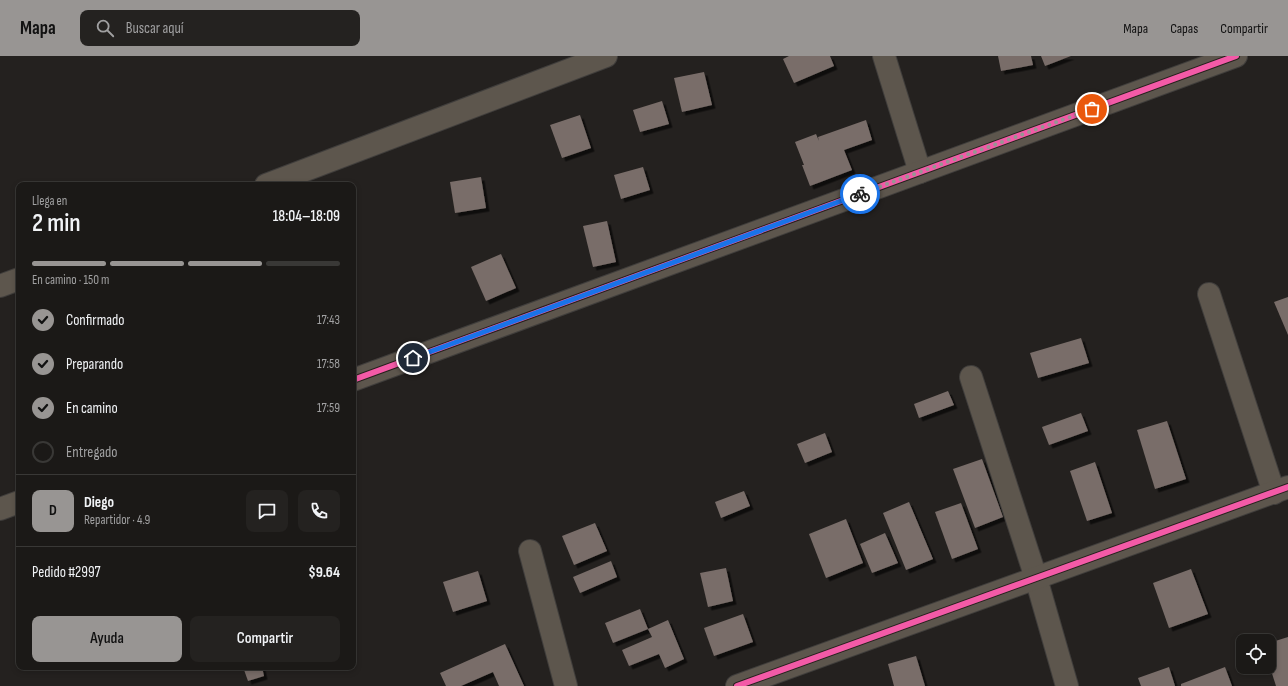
<!DOCTYPE html>
<html lang="es">
<head>
<meta charset="utf-8">
<style>
  :root { --surface:#1b1917; --page:#242220; --text:#f1f3f6; --muted:#a0a0a1; --line:#393836; --accent:#989593 }
  body { margin:0; font-family:"Sofia Sans Condensed",sans-serif; background:var(--page); color:var(--text); height:100vh; display:flex; flex-direction:column; font-size:15px; white-space:nowrap }
  * { box-sizing:border-box; margin:0 }
  p { font-size:13px; color:var(--muted) }
  .icon { flex:none; width:22px; height:22px; fill:none; stroke:currentColor; stroke-width:2; stroke-linecap:round; stroke-linejoin:round }
  .map { position:relative; flex:1; overflow:hidden }
  .panel { position:absolute; left:16px; top:126px; width:340px; height:488px; display:flex; flex-direction:column; background:var(--surface); border-radius:8px; box-shadow:0 2px 6px #0003,0 0 0 1px var(--line) }
  .panel>* { flex:none }
  .tools { position:absolute; left:1236px; top:578px; display:grid; gap:8px }
  .tools a { display:grid; place-items:center; width:40px; height:40px; border-radius:8px; background:var(--surface); box-shadow:0 2px 6px #0003,0 0 0 1px var(--line); font-size:20px }
  .pin { position:absolute; display:grid; place-items:center; width:34px; height:34px; color:#fff; margin:-17px; border:2px solid #fff; border-radius:50%; box-shadow:0 1px 4px #0007 }
  .courier { position:absolute; display:grid; place-items:center; width:40px; height:40px; margin:-20px; border:3px solid #1a73e8; border-radius:50%; background:#fff; color:#222; box-shadow:0 1px 5px #0007 }
  .summary em { font-style:normal; font-weight:600 }
  .summary div { display:flex; flex-direction:column-reverse }
  .summary { display:flex; align-items:center; justify-content:space-between; height:68px; padding:0 16px }
  h1 { font-size:26px; font-weight:600; line-height:30px }
  .bar { display:grid; grid-template-columns:repeat(4,1fr); gap:6px 4px; align-content:center; height:48px; padding:0 16px }
  .bar i { height:5px; border-radius:3px; background:var(--line) }
  .bar .current { background:var(--accent) }
  .bar p { grid-column:span 4 }
  .line { display:flex; align-items:center; gap:10px; padding:0 16px; border-top:1px solid var(--line) }
  .line div { flex:1 }
  .round { display:grid; place-items:center; flex:none; width:42px; height:42px; border-radius:8px; background:var(--page) }
  ol { padding:0 16px; list-style:none }
  li { display:flex; align-items:center; gap:12px; height:44px }
  li p { margin-inline-start:auto }
  li .icon { padding:4px; border-radius:50%; background:var(--accent); color:#111; stroke-width:4 }
  li:last-child { color:var(--muted) }
  li i { width:22px; height:22px; border:2px solid var(--line); border-radius:50% }
  .cta { display:flex; gap:8px; margin-top:auto; padding:8px 16px }
  .cta a { flex:1; height:46px; border-radius:8px; background:var(--accent); color:#111; font-size:16px; font-weight:600; line-height:46px; text-align:center }
  .cta a+a { background:var(--page); color:var(--text) }
  header { display:flex; align-items:center; gap:24px; box-sizing:border-box; height:56px; padding:0 20px; background:var(--accent); color:#111 }
  header strong { font-size:19px }
  nav { display:flex; gap:22px; margin-inline-start:auto; font-size:14px }
  .search { width:280px; height:36px; background:var(--page); display:flex; align-items:center; gap:10px; box-sizing:border-box; padding:0 14px; border-radius:8px; color:var(--muted); font-size:15px }
  .map>svg:first-child { display:block }
</style>
</head>
<body>
<header>
<strong>Mapa</strong>
<div class="search"><svg class="icon" aria-label="search" viewBox="0 0 24 24"><circle cx="10" cy="10" r="6"/><path d="M15 15l6 6"/></svg>Buscar aquí</div>
<nav><a>Mapa</a><a>Capas</a><a>Compartir</a></nav>
</header>
<div class="map">
<svg width="1288" height="630" viewBox="0 0 1288 630">
  <defs>
    <filter id="shadow"><feDropShadow dx="3.5" dy="3.5" stdDeviation="0" flood-color="#0009"/></filter>
  </defs>
  <rect width="100%" height="100%" fill="#24211f"/>
  <g fill="#796d69" filter="url(#shadow)">
    <path d="M789,0H830L834,10L794,27L783,3Z"/>
    <path d="M998,0H1031L1033,9L1001,15Z"/>
    <path d="M1041,0H1071L1045,10Z"/>
    <path d="M704,16L712,49L682,56L674,22Z"/>
    <path d="M662,45L669,68L640,76L633,54Z"/>
    <path d="M580,59L591,92L562,102L550,69Z"/>
    <path d="M866,64L872,84L844,94L852,114L810,130L802,109H804L795,86L816,78L819,85L818,81Z"/>
    <path d="M643,111L650,134L621,143L614,119Z"/>
    <path d="M481,121L486,152L455,157L450,126Z"/>
    <path d="M607,165L616,206L593,211L583,170Z"/>
    <path d="M501,198L516,232L486,245L471,211Z"/>
    <path d="M1288,241V279L1274,246Z"/>
    <path d="M1081,282L1089,307L1038,322L1030,297Z"/>
    <path d="M948,335L954,349L919,362L914,348Z"/>
    <path d="M1081,357L1088,375L1049,389L1042,371Z"/>
    <path d="M1167,365L1186,423L1155,433L1137,374Z"/>
    <path d="M825,377L832,396L805,407L797,388Z"/>
    <path d="M982,403L1003,461L975,472L953,413Z"/>
    <path d="M1095,406L1112,457L1087,465L1070,415Z"/>
    <path d="M744,435L750,450L721,462L715,446Z"/>
    <path d="M909,446L933,503L906,514L883,457Z"/>
    <path d="M961,447L978,493L952,503L935,456Z"/>
    <path d="M846,463L863,507L826,522L809,478Z"/>
    <path d="M595,467L607,495L574,509L562,480Z"/>
    <path d="M885,477L898,507L872,517L860,488Z"/>
    <path d="M611,505L617,521L580,537L573,521Z"/>
    <path d="M726,512L733,545L708,551L700,517Z"/>
    <path d="M1191,513L1208,558L1169,572L1153,527Z"/>
    <path d="M478,515L487,545L453,556L443,526Z"/>
    <path d="M640,553L648,573L613,587L605,567Z"/>
    <path d="M743,558L753,586L714,600L704,572Z"/>
    <path d="M668,564L684,603L665,612L659,598L629,610L622,594L652,581L648,573Z"/>
    <path d="M1288,581V630H1276L1269,608V587Z"/>
    <path d="M505,588L524,630H499L493,616L461,630H446L440,617Z"/>
    <path d="M916,600L925,630H894L888,608Z"/>
    <path d="M243,611H262L264,620L248,625Z"/>
    <path d="M1169,611L1175,630H1141L1138,622Z"/>
    <path d="M1225,611L1232,630H1181V628Z"/>
  </g>
  <g fill="none" stroke-linecap="round" stroke-linejoin="round">
    <g stroke="#403e3c" stroke-width="24">
      <g id="street">
        <path d="M884,0L920,116"/>
        <path d="M266,129L606,0"/>
        <path d="M0,230L19,223"/>
        <path d="M1209,238L1274,437"/>
        <path d="M971,321L1036,522L1067,630"/>
        <path d="M353,324L1236,0"/>
        <path d="M0,453L19,446"/>
        <path d="M530,495L566,630"/>
        <path d="M737,630L1288,431"/>
      </g>
    </g>
    <use href="#street" stroke="#5d564d" stroke-width="22"/>
    <g stroke="#26211d" stroke-width="8">
      <g id="cycleway">
        <path d="M353,324L1236,0"/>
        <path d="M737,630L1288,431"/>
      </g>
    </g>
    <use href="#cycleway" stroke="#f35aa7" stroke-width="6"/>
  </g>
  <g fill="none" stroke-linecap="round" stroke-linejoin="round">
    <path stroke="#989593" stroke-width="4" stroke-dasharray="0 7.2" d="M860,138L1092,53"/>
    <path stroke="#1a73e8" stroke-width="5" d="M413,302L860,138"/>
  </g>
</svg>
<div class="tools">
<a><svg class="icon" aria-label="locate" viewBox="0 0 24 24"><circle cx="12" cy="12" r="6"/><path d="M12 2v4M12 18v4M2 12h4M18 12h4"/></svg></a>
</div>
<div class="pin" style="left:1092px;top:53px;background:#ea580c"><svg class="icon" aria-label="bag" viewBox="0 0 24 24"><path d="M5 8h14l-1 12H6zM9 8a3 3 0 0 1 6 0"/></svg></div>
<div class="pin" style="left:413px;top:302px;background:#1f2937"><svg class="icon" aria-label="home" viewBox="0 0 24 24"><path d="M3 11l9-7 9 7M6 9v11h12V9"/></svg></div>
<div class="courier" style="left:860px;top:138px"><svg class="icon" aria-label="bike" viewBox="0 0 24 24"><circle cx="6" cy="16" r="4"/><circle cx="18" cy="16" r="4"/><path d="M6 16l4-8h5l3 8M10 8l3 8H6M13 5h3"/></svg></div>
<section class="panel">
<div class="summary"><div><h1>2 min</h1><p>Llega en</p></div><em>18:04–18:09</em></div>
<div class="bar"><i class="current"></i><i class="current"></i><i class="current"></i><i></i><p>En camino · 150 m</p></div>
<ol>
<li><svg class="icon" aria-label="check" viewBox="0 0 24 24"><path d="M5 12l5 5 9-10"/></svg>Confirmado<p>17:43</p></li>
<li><svg class="icon" aria-label="check" viewBox="0 0 24 24"><path d="M5 12l5 5 9-10"/></svg>Preparando<p>17:58</p></li>
<li><svg class="icon" aria-label="check" viewBox="0 0 24 24"><path d="M5 12l5 5 9-10"/></svg>En camino<p>17:59</p></li>
<li><i></i>Entregado</li>
</ol>
<div class="line" style="height:72px"><b class="round" style="background:var(--accent);color:#111">D</b><div><b>Diego</b><p>Repartidor · 4.9</p></div><a class="round"><svg class="icon" aria-label="chat" viewBox="0 0 24 24"><path d="M4 5h16v11H9l-5 4z"/></svg></a><a class="round"><svg class="icon" aria-label="phone" viewBox="0 0 24 24"><path d="M5 4h4l2 5-3 2q2 4 5 5l2-3 5 2v4C11 20 4 13 5 4z"/></svg></a></div>
<div class="line" style="height:52px"><div>Pedido #2997</div><b>$9.64</b></div>
<div class="cta"><a>Ayuda</a><a>Compartir</a></div>
</section>
</div>
</body>
</html>
